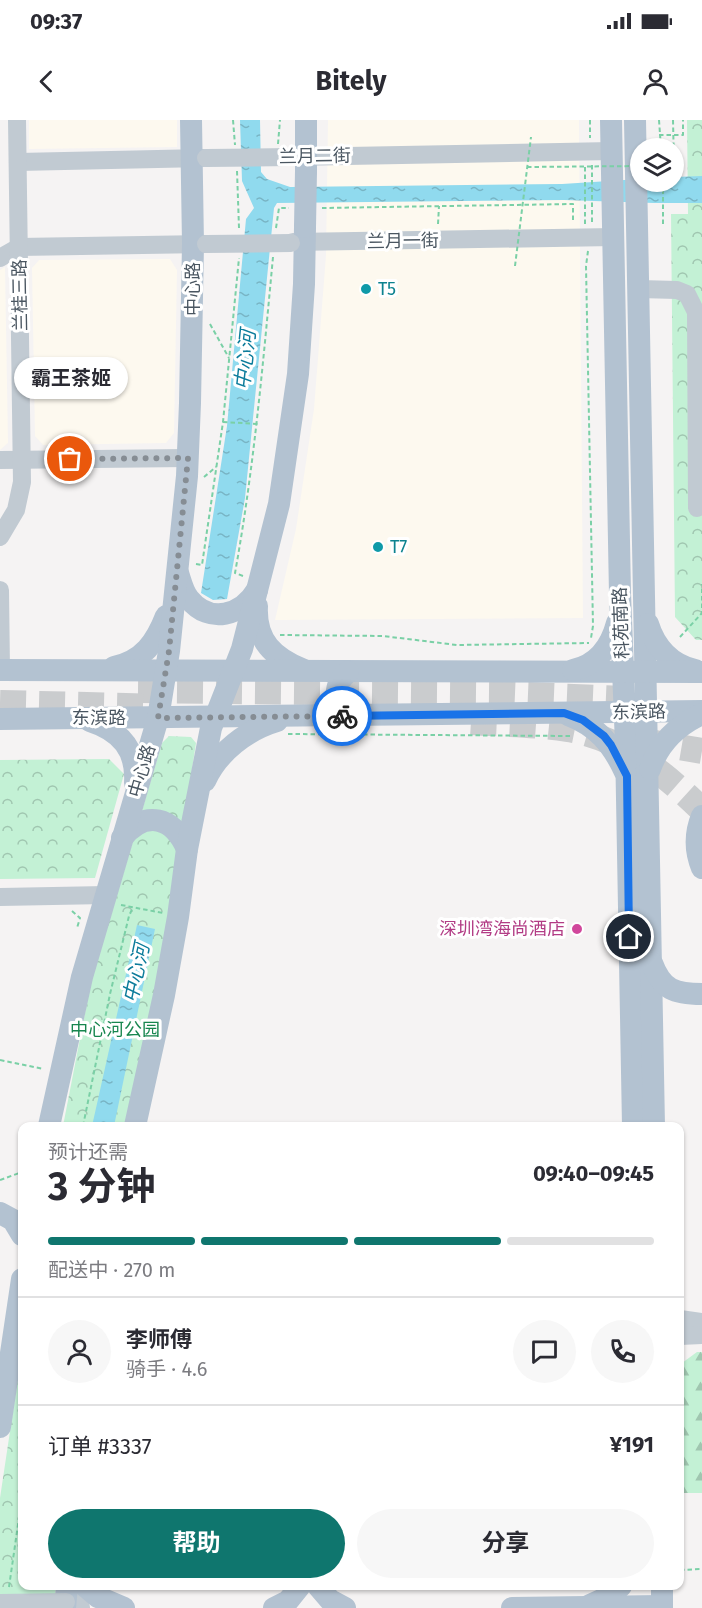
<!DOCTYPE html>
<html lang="zh">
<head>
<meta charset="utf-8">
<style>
  :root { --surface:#fff; --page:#f7f7f7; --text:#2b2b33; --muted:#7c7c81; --line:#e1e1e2; --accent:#0f766e }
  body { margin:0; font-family:"Fira Sans","Noto Sans SC",sans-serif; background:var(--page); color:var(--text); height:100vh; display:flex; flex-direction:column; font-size:22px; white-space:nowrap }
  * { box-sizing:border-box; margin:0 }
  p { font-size:20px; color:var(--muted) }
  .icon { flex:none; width:33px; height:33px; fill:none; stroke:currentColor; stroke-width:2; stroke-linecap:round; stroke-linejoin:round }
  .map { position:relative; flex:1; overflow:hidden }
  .panel { position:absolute; left:18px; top:1002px; width:666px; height:468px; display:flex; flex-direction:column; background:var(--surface); border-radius:12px; box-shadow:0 2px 4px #0004 }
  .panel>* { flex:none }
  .fabs { position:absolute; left:630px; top:18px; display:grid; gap:12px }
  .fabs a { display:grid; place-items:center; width:54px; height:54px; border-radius:50%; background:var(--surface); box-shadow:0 2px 4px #0004; font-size:30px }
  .pin { position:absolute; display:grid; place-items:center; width:51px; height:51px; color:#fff; margin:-26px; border:3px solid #fff; border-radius:50%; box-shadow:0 2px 6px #0007 }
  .courier { position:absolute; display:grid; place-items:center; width:60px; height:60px; margin:-30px; border:4px solid #1a73e8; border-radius:50%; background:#fff; color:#222; box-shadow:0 2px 8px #0007 }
  .bubble { position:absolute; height:42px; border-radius:21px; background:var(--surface); box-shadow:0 2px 4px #0004; font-size:20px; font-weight:700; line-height:42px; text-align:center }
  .overview em { font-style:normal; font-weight:700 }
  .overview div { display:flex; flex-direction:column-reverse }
  .overview { display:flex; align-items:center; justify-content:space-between; height:102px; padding:0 30px }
  h1 { font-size:39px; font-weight:700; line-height:45px }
  .bar { display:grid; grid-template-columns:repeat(4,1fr); gap:9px 6px; align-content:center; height:72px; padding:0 30px }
  .bar i { height:8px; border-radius:4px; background:var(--line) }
  .bar .active { background:var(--accent) }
  .bar p { grid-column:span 4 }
  .line { display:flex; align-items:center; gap:15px; padding:0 30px; border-top:2px solid var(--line) }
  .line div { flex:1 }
  .round { display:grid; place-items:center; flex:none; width:63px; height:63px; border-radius:32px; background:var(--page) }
  .primary-button { display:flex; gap:12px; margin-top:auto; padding:12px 30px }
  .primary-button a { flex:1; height:69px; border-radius:36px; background:var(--accent); color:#fff; font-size:24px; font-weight:700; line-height:69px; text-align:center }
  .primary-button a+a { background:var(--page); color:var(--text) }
  .status { display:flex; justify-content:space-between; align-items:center; height:42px; padding:0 30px; background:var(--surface); direction:ltr }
  .status svg { height:16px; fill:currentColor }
  header { display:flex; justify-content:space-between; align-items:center; height:78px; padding:0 30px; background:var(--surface); font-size:27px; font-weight:700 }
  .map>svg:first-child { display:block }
</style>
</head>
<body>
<div class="status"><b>09:37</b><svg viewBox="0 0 49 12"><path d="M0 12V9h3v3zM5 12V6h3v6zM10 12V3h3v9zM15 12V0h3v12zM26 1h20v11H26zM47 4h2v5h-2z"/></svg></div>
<header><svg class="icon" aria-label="back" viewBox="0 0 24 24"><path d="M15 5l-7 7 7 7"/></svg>Bitely<svg class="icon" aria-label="person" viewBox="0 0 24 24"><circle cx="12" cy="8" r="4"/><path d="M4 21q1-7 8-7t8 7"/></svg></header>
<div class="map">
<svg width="702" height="1488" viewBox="0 0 702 1488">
  <defs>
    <pattern id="forest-firs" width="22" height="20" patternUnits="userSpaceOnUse" patternTransform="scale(1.5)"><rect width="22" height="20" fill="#c3f1d5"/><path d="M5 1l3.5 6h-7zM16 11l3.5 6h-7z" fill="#a0c6b0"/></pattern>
    <pattern id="park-crowns" width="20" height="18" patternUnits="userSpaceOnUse" patternTransform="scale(1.5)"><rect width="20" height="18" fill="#c3f1d5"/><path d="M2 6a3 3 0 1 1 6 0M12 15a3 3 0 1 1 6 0" fill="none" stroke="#a0c6b0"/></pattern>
    <pattern id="water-ripples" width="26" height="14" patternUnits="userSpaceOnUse" patternTransform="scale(1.5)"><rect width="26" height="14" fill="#90daee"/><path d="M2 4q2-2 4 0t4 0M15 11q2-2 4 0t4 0" fill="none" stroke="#78b4c4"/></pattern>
  </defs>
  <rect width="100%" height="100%" fill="#f5f3f3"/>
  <g fill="#fdf9ef">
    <path d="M29,0H177V27L29,29Z"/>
    <path d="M328,0H579L583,498L275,500L296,409L314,289L326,135Z"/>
    <path d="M170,139L177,150L174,313L166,323L43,325L35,316L32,148L39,140Z"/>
    <path d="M5,147L8,323L0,330V150Z"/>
  </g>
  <path fill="url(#forest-firs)" d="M697,1232H702V1373H683L682,1243Z"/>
  <g fill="url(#park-crowns)">
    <path d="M687,0H702V520H696L675,497L671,94H688Z"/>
    <path d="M169,616L191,617L196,623L168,805L128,1006H63L91,862L162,623Z"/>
    <path d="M109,639L124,654L95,758L0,759V640Z"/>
    <path d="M22,1231V1466H56L54,1488H0V1378Z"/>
  </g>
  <g fill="url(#water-ripples)">
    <path d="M240,0H260L261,52L267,59L290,67L562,64L640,59V62H674V57L702,56V83H654L564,80L277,83L274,88L245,378L227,479L213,480L201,473L227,306L246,99L254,88L242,61Z"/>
    <path d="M137,805L155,809L114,1006H92Z"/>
  </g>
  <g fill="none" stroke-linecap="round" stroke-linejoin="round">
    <g stroke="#caccce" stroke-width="26" stroke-dasharray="26 13" stroke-linecap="butt">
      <path d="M138,570L504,574L648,580"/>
      <path d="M0,583L168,587"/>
      <path d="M471,602C502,604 536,604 567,609C621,617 664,653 702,690"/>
      <path d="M643,621L702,631"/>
    </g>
    <g stroke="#7ad0a6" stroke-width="2" stroke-dasharray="4.5 3" stroke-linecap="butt">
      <path d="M233,0L235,25"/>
      <path d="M590,0V18"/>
      <path d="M659,0L661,28"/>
      <path d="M659,15H683V0"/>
      <path d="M278,24L280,0"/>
      <path d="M592,45V102"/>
      <path d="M585,47V104"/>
      <path d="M237,51L239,108"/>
      <path d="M663,62V104"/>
      <path d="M322,88L573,84V103"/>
      <path d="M438,104L439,86"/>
      <path d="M276,108L279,88H289"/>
      <path d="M588,131L586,146L593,506L591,518"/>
      <path d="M210,204L229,238"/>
      <path d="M223,302L258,304"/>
      <path d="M204,357L216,347"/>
      <path d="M196,444L202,445L223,302L239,138"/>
      <path d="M243,456L235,453C254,348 263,243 273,137"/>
      <path d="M280,515L383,516L457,525L589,523"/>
      <path d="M680,517L702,493V464"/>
      <path d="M288,614L570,616"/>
      <path d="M121,785L163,793"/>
      <path d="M72,791L80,798L77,808"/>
      <path d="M0,940L44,949"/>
      <path d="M83,1006L110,874L129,796L133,787"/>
      <path d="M0,1060L22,1052"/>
      <path d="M680,1450L702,1449"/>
      <path d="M9,1467L22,1377"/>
    </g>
    <g stroke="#c1cad2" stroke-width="18">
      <path d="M293,37L612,31"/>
      <path d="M18,42L204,38"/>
      <path d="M293,122L614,117"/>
      <path d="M0,138L19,127L205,124"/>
      <path d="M639,169L677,170L687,174L696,192L697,388"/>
      <path d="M0,340L188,338"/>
      <path d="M0,417L16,390L22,362L17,0"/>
      <path d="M0,470L1,550"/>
      <path d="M0,777L106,775"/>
      <path d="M680,1199L702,1202"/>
      <path d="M680,1216L702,1215"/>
      <path d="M66,1482L79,1479L81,1488"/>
    </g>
    <g stroke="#b3c2d1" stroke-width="22">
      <path d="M611,0L620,474L626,624L633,1006"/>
      <path d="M635,0L654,1006"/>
      <path d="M306,51V0"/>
      <path d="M178,453C181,462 183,472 189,479C210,505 242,495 257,470"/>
      <path d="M257,486C255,521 274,538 304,550"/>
      <path d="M648,504C655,527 671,545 695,550"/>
      <path d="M114,547C143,541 156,522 166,496"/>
      <path d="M0,550L702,552"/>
      <path d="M573,550C597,545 611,526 617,503"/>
      <path d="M348,552C333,565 333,582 348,596"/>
      <path d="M568,595C597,606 612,624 625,652"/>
      <path d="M0,599L702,591"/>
      <path d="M90,601C121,611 137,630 135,663"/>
      <path d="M650,649C659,623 678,605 702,594"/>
      <path d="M205,661C218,632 247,610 277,601"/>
      <path d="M702,696C695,713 695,731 702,748"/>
      <path d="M122,718C146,689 173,697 187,729"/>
      <path d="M652,843C662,870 675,874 702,874"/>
      <path d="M49,1006L82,857L158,598L169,531L187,356L190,283L193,124L191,0"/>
      <path d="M135,1006L164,875L178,797L187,729L211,608L242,529L279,384L298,254L304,164L305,107"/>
      <path d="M0,1093L13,1100L22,1115"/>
      <path d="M0,1307L22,1159"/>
      <path d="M85,1466L98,1477L124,1488"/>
      <path d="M318,1466L330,1480L345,1488"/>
      <path d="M662,1466V1488"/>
      <path d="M590,1485L612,1475L621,1466"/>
      <path d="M65,1488L67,1466"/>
      <path d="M274,1488L288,1481L300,1466"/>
      <path d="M512,1488L662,1486"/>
    </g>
    <g stroke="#7ad0a6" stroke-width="2" stroke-dasharray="4.5 3" stroke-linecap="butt">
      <path d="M673,0L674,46"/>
      <path d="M527,47L640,46"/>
      <path d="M515,146L531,17"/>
    </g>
    <g stroke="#c1cad2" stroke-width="18">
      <path d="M206,38L290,37"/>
      <path d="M206,124L291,123"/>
      <path d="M0,1483L66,1482"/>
    </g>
    <path stroke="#b3c2d1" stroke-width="22" d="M305,107L306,51"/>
  </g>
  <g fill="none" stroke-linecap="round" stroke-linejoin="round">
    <path stroke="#868d94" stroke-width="6" stroke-dasharray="0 10.8" d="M70,339L188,338L169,531L158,598L342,596"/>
    <path stroke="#1a73e8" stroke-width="8" d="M342,596L564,593L583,600L604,616L611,625L627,656L629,817"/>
  </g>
  <g fill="#0f9aa8" stroke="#fff" stroke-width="2">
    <circle cx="366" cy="169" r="6"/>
    <circle cx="378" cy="427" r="6"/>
  </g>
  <circle fill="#d1479c" stroke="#fff" stroke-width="2" cx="577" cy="809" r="6"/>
  <g text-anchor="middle" stroke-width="6" stroke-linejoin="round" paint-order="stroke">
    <g font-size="18" fill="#4a5661" stroke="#fff">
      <text transform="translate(315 36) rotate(-1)" y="6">兰月二街</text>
      <text transform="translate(403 121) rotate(-1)" y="6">兰月一街</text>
      <text transform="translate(193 169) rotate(-90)" y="6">中心路</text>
      <text transform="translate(20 175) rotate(-91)" y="6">兰桂三路</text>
      <text transform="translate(621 503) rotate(-92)" y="6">科苑南路</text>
      <text transform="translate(639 592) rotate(-1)" y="6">东滨路</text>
      <text x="99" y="604">东滨路</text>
      <text transform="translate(142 651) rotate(-74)" y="6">中心路</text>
    </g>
    <g font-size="18" fill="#0d838f" stroke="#fff" text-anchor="start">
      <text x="378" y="175">T5</text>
      <text x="390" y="433">T7</text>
    </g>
    <g font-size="18" fill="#b23c85" stroke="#fff" text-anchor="end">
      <text x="565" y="815">深圳湾海尚酒店</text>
    </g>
    <g font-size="18" fill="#17864f" stroke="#fff">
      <text x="115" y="916">中心河公园</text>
    </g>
    <g font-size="20" font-style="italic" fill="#0c7c9b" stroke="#fff">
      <text transform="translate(245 240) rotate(-84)" y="7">中心河</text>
      <text transform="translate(136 853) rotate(-78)" y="7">中心河</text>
    </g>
  </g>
</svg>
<div class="fabs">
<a><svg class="icon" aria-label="layers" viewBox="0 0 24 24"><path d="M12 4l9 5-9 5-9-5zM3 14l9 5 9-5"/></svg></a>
</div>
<div class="pin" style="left:70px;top:339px;background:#ea580c"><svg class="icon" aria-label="bag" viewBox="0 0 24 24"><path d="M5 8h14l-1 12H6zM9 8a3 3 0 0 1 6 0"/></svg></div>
<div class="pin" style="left:629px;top:817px;background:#1f2937"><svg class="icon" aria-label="home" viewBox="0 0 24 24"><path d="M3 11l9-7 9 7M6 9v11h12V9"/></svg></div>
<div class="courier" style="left:342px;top:596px"><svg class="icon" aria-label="bike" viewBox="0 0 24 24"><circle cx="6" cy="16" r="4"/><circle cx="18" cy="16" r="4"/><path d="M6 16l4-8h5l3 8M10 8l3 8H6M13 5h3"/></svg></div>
<div class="bubble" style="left:14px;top:237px;width:114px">霸王茶姬</div>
<section class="panel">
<div class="overview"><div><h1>3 分钟</h1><p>预计还需</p></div><em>09:40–09:45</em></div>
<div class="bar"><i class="active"></i><i class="active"></i><i class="active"></i><i></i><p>配送中 · 270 m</p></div>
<div class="line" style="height:108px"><a class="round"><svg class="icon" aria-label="person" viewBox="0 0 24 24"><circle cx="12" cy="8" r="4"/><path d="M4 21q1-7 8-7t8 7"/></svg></a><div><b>李师傅</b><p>骑手 · 4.6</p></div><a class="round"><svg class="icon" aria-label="chat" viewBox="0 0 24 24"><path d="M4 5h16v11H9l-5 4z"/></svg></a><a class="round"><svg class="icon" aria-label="phone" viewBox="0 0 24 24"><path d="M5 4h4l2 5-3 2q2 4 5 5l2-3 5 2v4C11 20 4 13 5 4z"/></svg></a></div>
<div class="line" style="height:78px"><div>订单 #3337</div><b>¥191</b></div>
<div class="primary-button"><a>帮助</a><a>分享</a></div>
</section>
</div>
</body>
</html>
